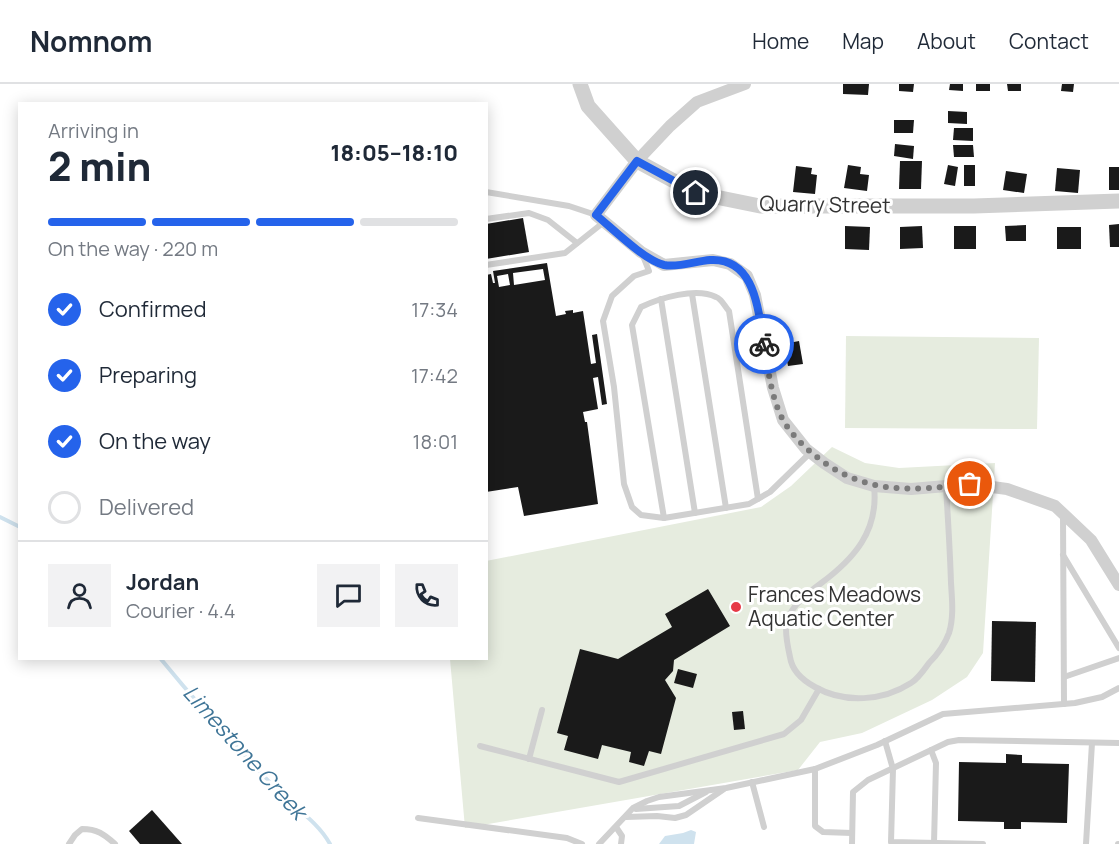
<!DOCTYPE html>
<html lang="en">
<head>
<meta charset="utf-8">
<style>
  :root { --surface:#fff; --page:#f2f2f3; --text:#1f2937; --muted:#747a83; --line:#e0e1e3; --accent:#2563eb }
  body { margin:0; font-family:Manrope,sans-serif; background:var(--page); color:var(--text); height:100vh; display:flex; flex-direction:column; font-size:22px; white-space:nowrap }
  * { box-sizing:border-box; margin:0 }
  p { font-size:20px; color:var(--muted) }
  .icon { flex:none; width:33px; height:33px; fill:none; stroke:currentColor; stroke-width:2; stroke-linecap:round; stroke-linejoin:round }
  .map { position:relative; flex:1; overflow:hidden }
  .panel { position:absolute; left:18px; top:18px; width:470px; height:558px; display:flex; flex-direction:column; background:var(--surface); border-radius:0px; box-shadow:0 3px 15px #0003 }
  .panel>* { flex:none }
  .pin { position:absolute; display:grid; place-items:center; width:51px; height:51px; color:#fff; margin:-26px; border:3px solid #fff; border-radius:50%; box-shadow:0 2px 6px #0007 }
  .courier { position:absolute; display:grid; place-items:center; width:60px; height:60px; margin:-30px; border:4px solid #2563eb; border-radius:50%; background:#fff; color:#222; box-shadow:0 2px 8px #0007 }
  .summary em { font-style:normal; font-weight:800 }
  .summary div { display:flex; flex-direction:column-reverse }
  .summary { display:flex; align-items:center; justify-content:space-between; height:102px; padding:0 30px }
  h1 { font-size:39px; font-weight:800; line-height:45px }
  .bar { display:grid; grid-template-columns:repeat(4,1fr); gap:9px 6px; align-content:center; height:72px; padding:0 30px }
  .bar i { height:8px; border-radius:4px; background:var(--line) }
  .bar .active { background:var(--accent) }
  .bar p { grid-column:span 4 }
  .line { display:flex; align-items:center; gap:15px; padding:0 30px; border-top:2px solid var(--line) }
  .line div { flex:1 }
  .round { display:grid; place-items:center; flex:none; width:63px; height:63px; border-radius:0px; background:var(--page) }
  ol { padding:0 30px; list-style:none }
  li { display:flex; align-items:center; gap:18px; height:66px }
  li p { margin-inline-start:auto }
  li .icon { padding:6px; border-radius:50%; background:var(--accent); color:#fff; stroke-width:4 }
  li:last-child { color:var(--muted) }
  li i { width:33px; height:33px; border:3px solid var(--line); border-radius:50% }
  header { display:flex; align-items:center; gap:36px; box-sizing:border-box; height:84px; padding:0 30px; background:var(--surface); border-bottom:2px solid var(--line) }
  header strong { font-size:28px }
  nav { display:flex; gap:33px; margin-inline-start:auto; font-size:21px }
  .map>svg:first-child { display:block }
</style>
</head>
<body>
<header>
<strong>Nomnom</strong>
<nav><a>Home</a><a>Map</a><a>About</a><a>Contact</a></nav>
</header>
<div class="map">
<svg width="1119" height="760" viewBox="0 0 1119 760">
  <rect width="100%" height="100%" fill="#fff"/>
  <g fill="#e6ecdf">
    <path d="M846,252L1039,254L1037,345L845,344Z"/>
    <path d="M832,363L865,379L899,384L995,379L983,569L967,593L932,616L862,649L820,658L798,686L465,744L450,575L486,574V477L761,423L791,402Z"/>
  </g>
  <path fill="#cfe2ee" d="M691,746L696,748L694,760H659L665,752L683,749Z"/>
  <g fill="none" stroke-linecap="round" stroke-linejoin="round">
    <g stroke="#cfe2ee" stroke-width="4">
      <path d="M0,433L20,443"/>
      <path d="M160,574C197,619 236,663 276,705C294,723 318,738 330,760"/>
    </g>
  </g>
  <g fill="#1a1a1a" fill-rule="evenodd">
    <path d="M843,0H869L868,11L843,10Z"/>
    <path d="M899,0H914L913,8L899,7Z"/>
    <path d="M950,0H963V7L949,6Z"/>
    <rect x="976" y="0" width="14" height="7"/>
    <path d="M1007,0H1021V7H1008Z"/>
    <path d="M1062,0H1074L1073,8L1061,7Z"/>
    <path d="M948,27L967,28V40L948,39Z"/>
    <path d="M894,36H914L913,49H894Z"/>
    <path d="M954,44H973V57L953,56Z"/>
    <path d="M895,60L914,62L913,75L894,72Z"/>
    <path d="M953,61H973L974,73H954Z"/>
    <path d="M900,77H922L921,105H899Z"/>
    <path d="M848,81L861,83L860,90L869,91L867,107L844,104Z"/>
    <path d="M948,81L958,83L955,102L944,100Z"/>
    <rect x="964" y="81" width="11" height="21"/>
    <path d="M796,82L812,84L811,90L817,91L815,110L793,108Z"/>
    <rect x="1109" y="83" width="10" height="23"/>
    <path d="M1057,84L1080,86L1078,109L1055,107Z"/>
    <path d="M1006,87L1027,90L1024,109L1003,106Z"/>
    <path d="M523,134L529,168L486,175V140Z"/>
    <path d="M1119,140V163H1110L1109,141Z"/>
    <path d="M1026,141V157H1006L1005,142Z"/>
    <path d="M845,142L870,143L869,166L845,165Z"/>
    <path d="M922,142L923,164L900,165V143Z"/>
    <rect x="954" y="142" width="22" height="23"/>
    <rect x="1057" y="143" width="24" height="22"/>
    <path d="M547,179L556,232L566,230L565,227L573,226V229L583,227L591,280L596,279L592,251L597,250L607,320L602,321L598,293L593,294L598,325L583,328L585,338H587L598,420L524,432L518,403L486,408V191L491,190L493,199H495L493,187ZM543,185L545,196L514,201L513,189ZM508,190L510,201L499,203L497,192Z"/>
    <path d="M799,257L803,280L788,282L784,260Z"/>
    <path d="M708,505L730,542L674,576L673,587L665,596L676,614L661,670L649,667L644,682L629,678L631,668L602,661L598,675L564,666L568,652L557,649L580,565L618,575L672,543L665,530Z"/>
    <path d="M992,537L1036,538L1035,598L991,597Z"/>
    <path d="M678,585L697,590L693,604L674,599Z"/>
    <path d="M743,627L745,645L734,646L732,628Z"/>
    <path d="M1006,670L1022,671V679L1069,680L1067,739L1021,738V745H1004V738L958,737L959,678L1006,679Z"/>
    <path d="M152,726L182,760H140L129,747Z"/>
  </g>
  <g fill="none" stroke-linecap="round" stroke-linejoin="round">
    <g stroke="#d0d0d0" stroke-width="6">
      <path d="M486,108L569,122L596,131"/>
      <path d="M486,135L529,129L548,136L577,159"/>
      <path d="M643,172L649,187L634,192L612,212L603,237L614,303L624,400L632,423L641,431L664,434L749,420L770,408L810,369"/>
      <path d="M486,181L565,169L604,138"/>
      <path d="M692,210L726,424"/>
      <path d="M661,215L695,429"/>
      <path d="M874,402C879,447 854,475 820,500C808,509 791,522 787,537C784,546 788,564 790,573C792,587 804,597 815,603C845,620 883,617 911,599C918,595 924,586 929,579C937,571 945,560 949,549C954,533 952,515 951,499C950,467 948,435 946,403"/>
      <path d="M1063,432L1064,620"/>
      <path d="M664,434L632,241L641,223C660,214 696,203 716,213C722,215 725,223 729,227L758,415"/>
      <path d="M1063,471L1119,564"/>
      <path d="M1064,593L1119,574"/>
      <path d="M885,657L893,685L891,758L983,760"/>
      <path d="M480,662L619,698L784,650L801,636L819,605"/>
      <path d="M931,666L936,679L934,759"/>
      <path d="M529,675L542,626"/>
      <path d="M752,698L764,743"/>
      <path d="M636,725L679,722L706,708"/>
      <path d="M626,733L657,732L675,734L686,731L724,705"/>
      <path d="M418,734L567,754L582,760"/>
      <path d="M616,743L622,752L621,760"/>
      <path d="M852,749L823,748L815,742V685L877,661L943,630L1075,619L1102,613L1119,604"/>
      <path d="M69,760L75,751L82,745C97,745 104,750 115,760"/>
      <path d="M599,760L633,724L647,717L659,713L726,704L815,685"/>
      <path d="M852,760L853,708L868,696L948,658L959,656L1119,659"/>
      <path d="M1086,760L1092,659"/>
      <path d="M1118,760H1119"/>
    </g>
    <path stroke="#d0d0d0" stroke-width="12" d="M745,0L697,18L670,42L637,77L596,131L641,168L664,181L713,176L730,180L747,192L755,211L773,304L783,336L806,365L824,379L847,394L874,402L911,405L970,400L1007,405L1055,422L1091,456L1119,501"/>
    <path stroke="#d0d0d0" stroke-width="15" d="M580,0L588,22L637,77L696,109L760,122H974L1119,117"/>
  </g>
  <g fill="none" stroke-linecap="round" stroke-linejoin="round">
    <path stroke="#7a7a7a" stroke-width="6" stroke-dasharray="0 10.8" d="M764,260C768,284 771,314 783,336C791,350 804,363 817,373C865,411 912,407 970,400"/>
    <path stroke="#2563eb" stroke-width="8" d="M696,109L637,77L596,131C613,145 644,176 664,181C678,184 696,177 710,176C756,173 758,228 764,260"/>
  </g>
  <circle fill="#e63946" stroke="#fff" stroke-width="2" cx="736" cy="523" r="6"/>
  <g text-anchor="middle" stroke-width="6" stroke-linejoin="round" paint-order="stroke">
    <g font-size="21" fill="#333" stroke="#fff">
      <text transform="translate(825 121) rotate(1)" y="7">Quarry Street</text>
    </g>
    <g font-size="21" fill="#333" stroke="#fff" text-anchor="start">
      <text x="748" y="518">Frances Meadows<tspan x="748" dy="24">Aquatic Center</tspan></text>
    </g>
    <g font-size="22" font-style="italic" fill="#3f7597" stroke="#fff">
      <text transform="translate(245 668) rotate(48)" y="8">Limestone Creek</text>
    </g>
  </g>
</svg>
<div class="pin" style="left:970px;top:400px;background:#ea580c"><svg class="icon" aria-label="bag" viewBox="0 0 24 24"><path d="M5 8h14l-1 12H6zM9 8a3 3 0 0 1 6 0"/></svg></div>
<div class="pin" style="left:696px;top:109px;background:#1f2937"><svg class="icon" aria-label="home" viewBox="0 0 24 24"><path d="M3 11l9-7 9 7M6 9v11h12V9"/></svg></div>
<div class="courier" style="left:764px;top:260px"><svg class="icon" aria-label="bike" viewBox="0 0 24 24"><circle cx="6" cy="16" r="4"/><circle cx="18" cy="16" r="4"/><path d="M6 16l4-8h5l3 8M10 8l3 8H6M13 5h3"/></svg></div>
<section class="panel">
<div class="summary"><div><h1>2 min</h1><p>Arriving in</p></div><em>18:05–18:10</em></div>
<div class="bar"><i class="active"></i><i class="active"></i><i class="active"></i><i></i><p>On the way · 220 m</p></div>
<ol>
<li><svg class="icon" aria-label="check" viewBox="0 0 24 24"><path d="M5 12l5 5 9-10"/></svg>Confirmed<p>17:34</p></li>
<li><svg class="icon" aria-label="check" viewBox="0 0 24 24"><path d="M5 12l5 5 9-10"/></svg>Preparing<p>17:42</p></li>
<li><svg class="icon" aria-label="check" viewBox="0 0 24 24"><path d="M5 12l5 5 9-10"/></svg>On the way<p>18:01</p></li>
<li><i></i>Delivered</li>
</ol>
<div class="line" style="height:108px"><a class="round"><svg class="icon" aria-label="person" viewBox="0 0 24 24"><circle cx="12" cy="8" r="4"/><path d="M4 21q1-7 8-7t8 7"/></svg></a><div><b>Jordan</b><p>Courier · 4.4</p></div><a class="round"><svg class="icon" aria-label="chat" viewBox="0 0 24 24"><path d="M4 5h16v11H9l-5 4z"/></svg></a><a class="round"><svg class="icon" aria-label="phone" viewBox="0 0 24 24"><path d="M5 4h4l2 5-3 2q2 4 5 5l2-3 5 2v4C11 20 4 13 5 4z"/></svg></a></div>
</section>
</div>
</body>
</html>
